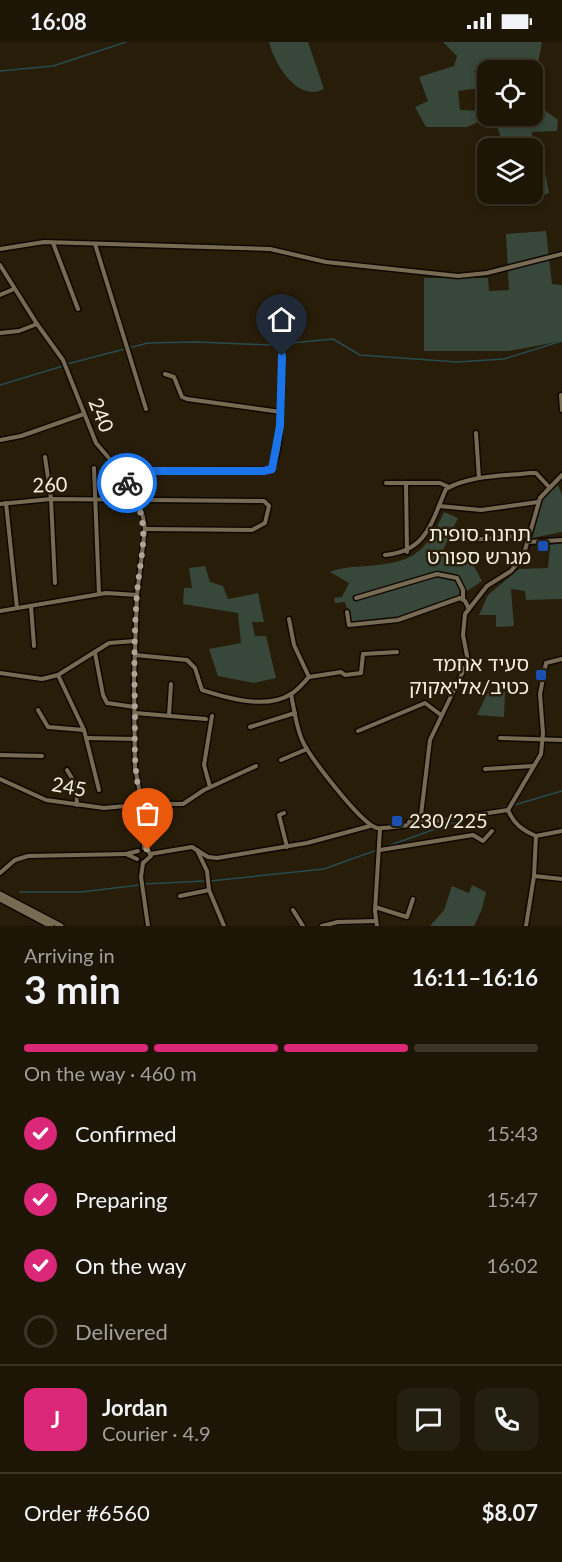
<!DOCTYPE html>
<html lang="en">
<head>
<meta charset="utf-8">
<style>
  :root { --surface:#1d1607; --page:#251f11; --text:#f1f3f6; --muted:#a09f9b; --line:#3b3528; --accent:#db2777 }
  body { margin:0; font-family:Lato,"Noto Sans Hebrew",sans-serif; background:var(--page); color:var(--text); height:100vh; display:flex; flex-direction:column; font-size:22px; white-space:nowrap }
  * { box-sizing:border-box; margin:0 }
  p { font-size:20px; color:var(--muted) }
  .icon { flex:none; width:33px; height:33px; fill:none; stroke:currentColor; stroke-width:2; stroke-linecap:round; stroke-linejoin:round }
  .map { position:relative; height:884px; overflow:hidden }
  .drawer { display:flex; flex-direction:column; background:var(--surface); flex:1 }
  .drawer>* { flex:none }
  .fabs { position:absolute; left:477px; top:18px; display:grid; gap:12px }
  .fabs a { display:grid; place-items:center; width:66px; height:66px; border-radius:12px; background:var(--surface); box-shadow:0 3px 9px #0003,0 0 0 2px var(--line); font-size:30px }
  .pin { position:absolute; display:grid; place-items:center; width:51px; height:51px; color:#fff; margin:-62px -26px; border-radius:50% 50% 50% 0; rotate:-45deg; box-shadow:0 0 6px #0007 }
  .pin .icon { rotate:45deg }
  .courier { position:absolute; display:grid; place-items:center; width:60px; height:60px; margin:-30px; border:4px solid #1a73e8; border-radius:50%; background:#fff; color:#222; box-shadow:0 2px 8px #0007 }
  .overview em { font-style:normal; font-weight:700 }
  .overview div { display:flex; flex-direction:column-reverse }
  .overview { display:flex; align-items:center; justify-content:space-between; height:102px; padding:0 24px }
  h1 { font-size:39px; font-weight:700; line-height:45px }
  .bar { display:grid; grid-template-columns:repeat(4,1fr); gap:9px 6px; align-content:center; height:72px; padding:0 24px }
  .bar i { height:8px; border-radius:4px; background:var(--line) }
  .bar .current { background:var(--accent) }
  .bar p { grid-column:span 4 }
  .line { display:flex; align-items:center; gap:15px; padding:0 24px; border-top:2px solid var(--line) }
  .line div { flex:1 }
  .round { display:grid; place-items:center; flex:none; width:63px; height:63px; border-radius:12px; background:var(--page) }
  ol { padding:0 24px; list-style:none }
  li { display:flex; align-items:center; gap:18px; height:66px }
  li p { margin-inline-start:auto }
  li .icon { padding:6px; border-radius:50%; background:var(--accent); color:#fff; stroke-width:4 }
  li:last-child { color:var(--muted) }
  li i { width:33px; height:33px; border:3px solid var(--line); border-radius:50% }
  .status { display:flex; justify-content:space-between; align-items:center; height:42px; padding:0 30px; background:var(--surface); direction:ltr }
  .status svg { height:16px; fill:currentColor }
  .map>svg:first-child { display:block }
</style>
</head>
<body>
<div class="status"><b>16:08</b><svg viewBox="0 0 49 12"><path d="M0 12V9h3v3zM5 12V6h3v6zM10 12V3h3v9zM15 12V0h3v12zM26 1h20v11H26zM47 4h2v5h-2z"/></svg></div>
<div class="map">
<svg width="562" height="884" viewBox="0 0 562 884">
  <rect width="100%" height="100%" fill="#271d09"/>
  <g fill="#374739">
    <path d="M269,0H308L324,47C297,61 274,21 269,0Z"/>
    <path d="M443,0H542L536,32H533L532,28L474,29L480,46L458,49L460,68L487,69L488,74H532L533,67H543L558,78L557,89L532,90L534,120L543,121L549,151L542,154L533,150L532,106H505L495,79L485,82L481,79L467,85H426L415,65L428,59L419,35L454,24L457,14Z"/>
    <path d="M546,189L552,242L562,243V299L509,309H424V236H488L489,249L509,248L506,192Z"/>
    <path d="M558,443L562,453V490L532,496L543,455Z"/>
    <path d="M444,470L458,476L443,508L448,516L471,519L482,539C444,567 398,578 352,582L345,560L335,561L334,556L342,555L349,541L330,530C342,525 354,525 367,524C414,520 425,512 444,470Z"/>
    <path d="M562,501V557L526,558L525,549L511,547L514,584L496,585V573H479L488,553L519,527L548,526L550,503Z"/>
    <path d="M205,524L210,540L223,544L228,557L258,551L264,580H252L255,594H266L276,636L254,641L218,634L209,607L241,601L238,571L183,562L184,546H192L189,526Z"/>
    <path d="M489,648L505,650L504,675L477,673Z"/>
    <path d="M472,843L486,850L482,867L474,884H430L444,868L452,844L469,851Z"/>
  </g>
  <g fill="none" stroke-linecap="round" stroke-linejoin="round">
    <g stroke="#274c50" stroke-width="1.5">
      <path d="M0,29L53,24L126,0"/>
      <path d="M67,322L148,301L196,300L270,303L333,297L360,313L457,320L504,317L562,299"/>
      <path d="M0,343L63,324"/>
      <path d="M514,763L562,749"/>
      <path d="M494,768L509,764"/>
      <path d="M210,839L324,827L463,777"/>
      <path d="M144,842L205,839"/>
      <path d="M20,850H81L140,843"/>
    </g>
    <g stroke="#100700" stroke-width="7">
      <g id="street">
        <path d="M53,201L78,267"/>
        <path d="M95,202L146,367"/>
        <path d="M0,207L44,200L270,207L326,220L458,234L487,231L562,212"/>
        <path d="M0,223L37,282L63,318L96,401L120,429L138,458L143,475L145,487L137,553L134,638L135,725L141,757"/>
        <path d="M0,253L14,247"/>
        <path d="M0,291L19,289L37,282"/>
        <path d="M165,332L174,335L182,355L187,357L281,370"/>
        <path d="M561,353L562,368"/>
        <path d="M476,391L479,436"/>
        <path d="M0,398L21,394L84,372"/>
        <path d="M45,415L51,457L55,541"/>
        <path d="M94,426L99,552"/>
        <path d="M120,429L270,428C284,417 281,335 282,314"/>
        <path d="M386,441H440L449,445"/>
        <path d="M406,441L407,510"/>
        <path d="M6,461L17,566"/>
        <path d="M0,462L51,457L264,459L269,464L265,481L252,488L145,487"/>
        <path d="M439,464L481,468L538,460"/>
        <path d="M471,498L528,493"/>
        <path d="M528,500L562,498"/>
        <path d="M385,513C427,509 431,481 446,447C471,433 503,434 531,431H536L549,445"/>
        <path d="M356,556L437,532L457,536L463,548V557"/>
        <path d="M31,564L34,604"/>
        <path d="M0,569L106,551L137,553"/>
        <path d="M347,570L349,583L398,578L460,556L465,559L469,567"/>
        <path d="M95,611L103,653L107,661L135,665"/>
        <path d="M135,613L187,618L195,626L202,648C228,656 266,668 291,652C298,648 304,640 309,635L294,603L289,577"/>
        <path d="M0,631L42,637L58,633L109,601L135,599"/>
        <path d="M58,633L84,688L99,748"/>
        <path d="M309,635L341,630L345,633L361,631L363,612L397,610"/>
        <path d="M291,652C294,667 296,684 302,698C309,714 361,782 377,786C382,787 417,782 423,781L424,777L421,773L430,698L468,619L463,593L465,572L487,544L511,529L523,515L540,456L562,433"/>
        <path d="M38,668L48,685L84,688"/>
        <path d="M135,671L206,677"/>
        <path d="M169,673L171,642"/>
        <path d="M250,685L295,671"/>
        <path d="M358,689L425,661L441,673"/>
        <path d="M86,696L135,697"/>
        <path d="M500,696L562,698"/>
        <path d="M0,713L42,714"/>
        <path d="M281,718L307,707"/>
        <path d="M485,727L533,724"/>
        <path d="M67,728L76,743L77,763"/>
        <path d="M0,737L46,758L104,766L137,763"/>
        <path d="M210,745L204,723L212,674"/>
        <path d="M141,757H146L150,762L145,769"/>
        <path d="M141,757L137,765L145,769"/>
        <path d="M150,762H183L204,748L256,724"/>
        <path d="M284,771L279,773L287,805"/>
        <path d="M409,780L421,773"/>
        <path d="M423,781L508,768"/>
        <path d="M536,794L562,789"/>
        <path d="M144,806L145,769"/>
        <path d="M197,808L207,829L209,848L224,884"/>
        <path d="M380,808L473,793L483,799L492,789"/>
        <path d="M150,812L192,805L208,815L217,816L307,801L370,784"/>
        <path d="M137,817L126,812L138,809"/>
        <path d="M143,821L141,835L148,884"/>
        <path d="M143,821L151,814L148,808L144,806"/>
        <path d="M0,831L15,818L28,814L126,812"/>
        <path d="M534,834L562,837"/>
        <path d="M180,854L209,848"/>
        <path d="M375,865L407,875L413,857"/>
        <path d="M293,868L303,884"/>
        <path d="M322,884L338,880L376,879"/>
        <path d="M377,884L375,869L380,787"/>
        <path d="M526,884L534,834L536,794C522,788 514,782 508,768L541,712L543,691L540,652L546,621L562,617"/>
      </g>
    </g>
    <g stroke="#100700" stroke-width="8">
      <g id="secondary">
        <path d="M0,852L61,884"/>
        <path d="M0,857L51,884"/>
      </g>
    </g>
    <use href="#street" stroke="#776b54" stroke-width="4"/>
    <use href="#secondary" stroke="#776b54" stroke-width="5"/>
  </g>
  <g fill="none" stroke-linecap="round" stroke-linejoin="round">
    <path stroke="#ada696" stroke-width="6" stroke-dasharray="0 10.8" d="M127,441C153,483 141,506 137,551C134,591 134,631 135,670C135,700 133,728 141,757L137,763L139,768L145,770L144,806L148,808"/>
    <path stroke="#1a73e8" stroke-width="8" d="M127,441L120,429H264L272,427L280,384L282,314"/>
  </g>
  <g fill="#1a4fb4" stroke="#271d09" stroke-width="2">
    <rect x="537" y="498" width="12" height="12" rx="3"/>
    <rect x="535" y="627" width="12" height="12" rx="3"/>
    <rect x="391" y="773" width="12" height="12" rx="3"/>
  </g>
  <g text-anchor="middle" stroke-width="5" stroke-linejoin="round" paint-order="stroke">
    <g font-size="20" fill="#f5efe2" stroke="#271d09">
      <text transform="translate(101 373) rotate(68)" y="7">240</text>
      <text transform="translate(50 443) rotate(-2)" y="7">260</text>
      <text transform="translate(69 745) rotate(10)" y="7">245</text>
    </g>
    <g font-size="20" fill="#f5efe2" stroke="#271d09" text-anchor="end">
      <text x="531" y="499">תחנה סופית<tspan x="531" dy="23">מגרש ספורט</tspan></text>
      <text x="529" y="629">סעיד אחמד<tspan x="529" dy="23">כטיב/אליאקוק</tspan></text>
      <text x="409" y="786" text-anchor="start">230/225</text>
    </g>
  </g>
</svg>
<div class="fabs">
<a><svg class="icon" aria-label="locate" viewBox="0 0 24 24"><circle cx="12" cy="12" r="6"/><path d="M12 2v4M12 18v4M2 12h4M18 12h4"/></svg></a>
<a><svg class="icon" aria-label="layers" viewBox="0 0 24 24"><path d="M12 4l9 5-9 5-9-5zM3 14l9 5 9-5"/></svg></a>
</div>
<div class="pin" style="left:148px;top:808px;background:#ea580c"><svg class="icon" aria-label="bag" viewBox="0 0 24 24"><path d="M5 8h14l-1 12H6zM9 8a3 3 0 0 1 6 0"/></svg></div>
<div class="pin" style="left:282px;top:314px;background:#1f2937"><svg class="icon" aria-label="home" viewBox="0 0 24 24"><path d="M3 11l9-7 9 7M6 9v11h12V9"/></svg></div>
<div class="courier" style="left:127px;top:441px"><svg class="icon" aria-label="bike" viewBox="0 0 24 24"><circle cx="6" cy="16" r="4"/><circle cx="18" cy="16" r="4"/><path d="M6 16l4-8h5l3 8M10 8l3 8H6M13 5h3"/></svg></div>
</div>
<section class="drawer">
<div class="overview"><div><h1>3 min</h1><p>Arriving in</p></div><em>16:11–16:16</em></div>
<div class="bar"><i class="current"></i><i class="current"></i><i class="current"></i><i></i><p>On the way · 460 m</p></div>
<ol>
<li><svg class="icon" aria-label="check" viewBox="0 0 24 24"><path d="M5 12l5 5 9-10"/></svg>Confirmed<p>15:43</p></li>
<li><svg class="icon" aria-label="check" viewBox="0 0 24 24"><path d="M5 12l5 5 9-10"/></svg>Preparing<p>15:47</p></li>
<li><svg class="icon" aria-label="check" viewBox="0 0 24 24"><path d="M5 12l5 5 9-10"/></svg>On the way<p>16:02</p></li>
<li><i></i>Delivered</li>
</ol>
<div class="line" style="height:108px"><b class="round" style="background:var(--accent);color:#fff">J</b><div><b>Jordan</b><p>Courier · 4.9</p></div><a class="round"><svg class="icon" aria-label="chat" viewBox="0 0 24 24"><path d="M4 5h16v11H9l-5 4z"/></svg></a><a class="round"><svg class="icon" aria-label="phone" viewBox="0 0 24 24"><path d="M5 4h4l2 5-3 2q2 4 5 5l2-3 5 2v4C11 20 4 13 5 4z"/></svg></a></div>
<div class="line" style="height:78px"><div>Order #6560</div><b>$8.07</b></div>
</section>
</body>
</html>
